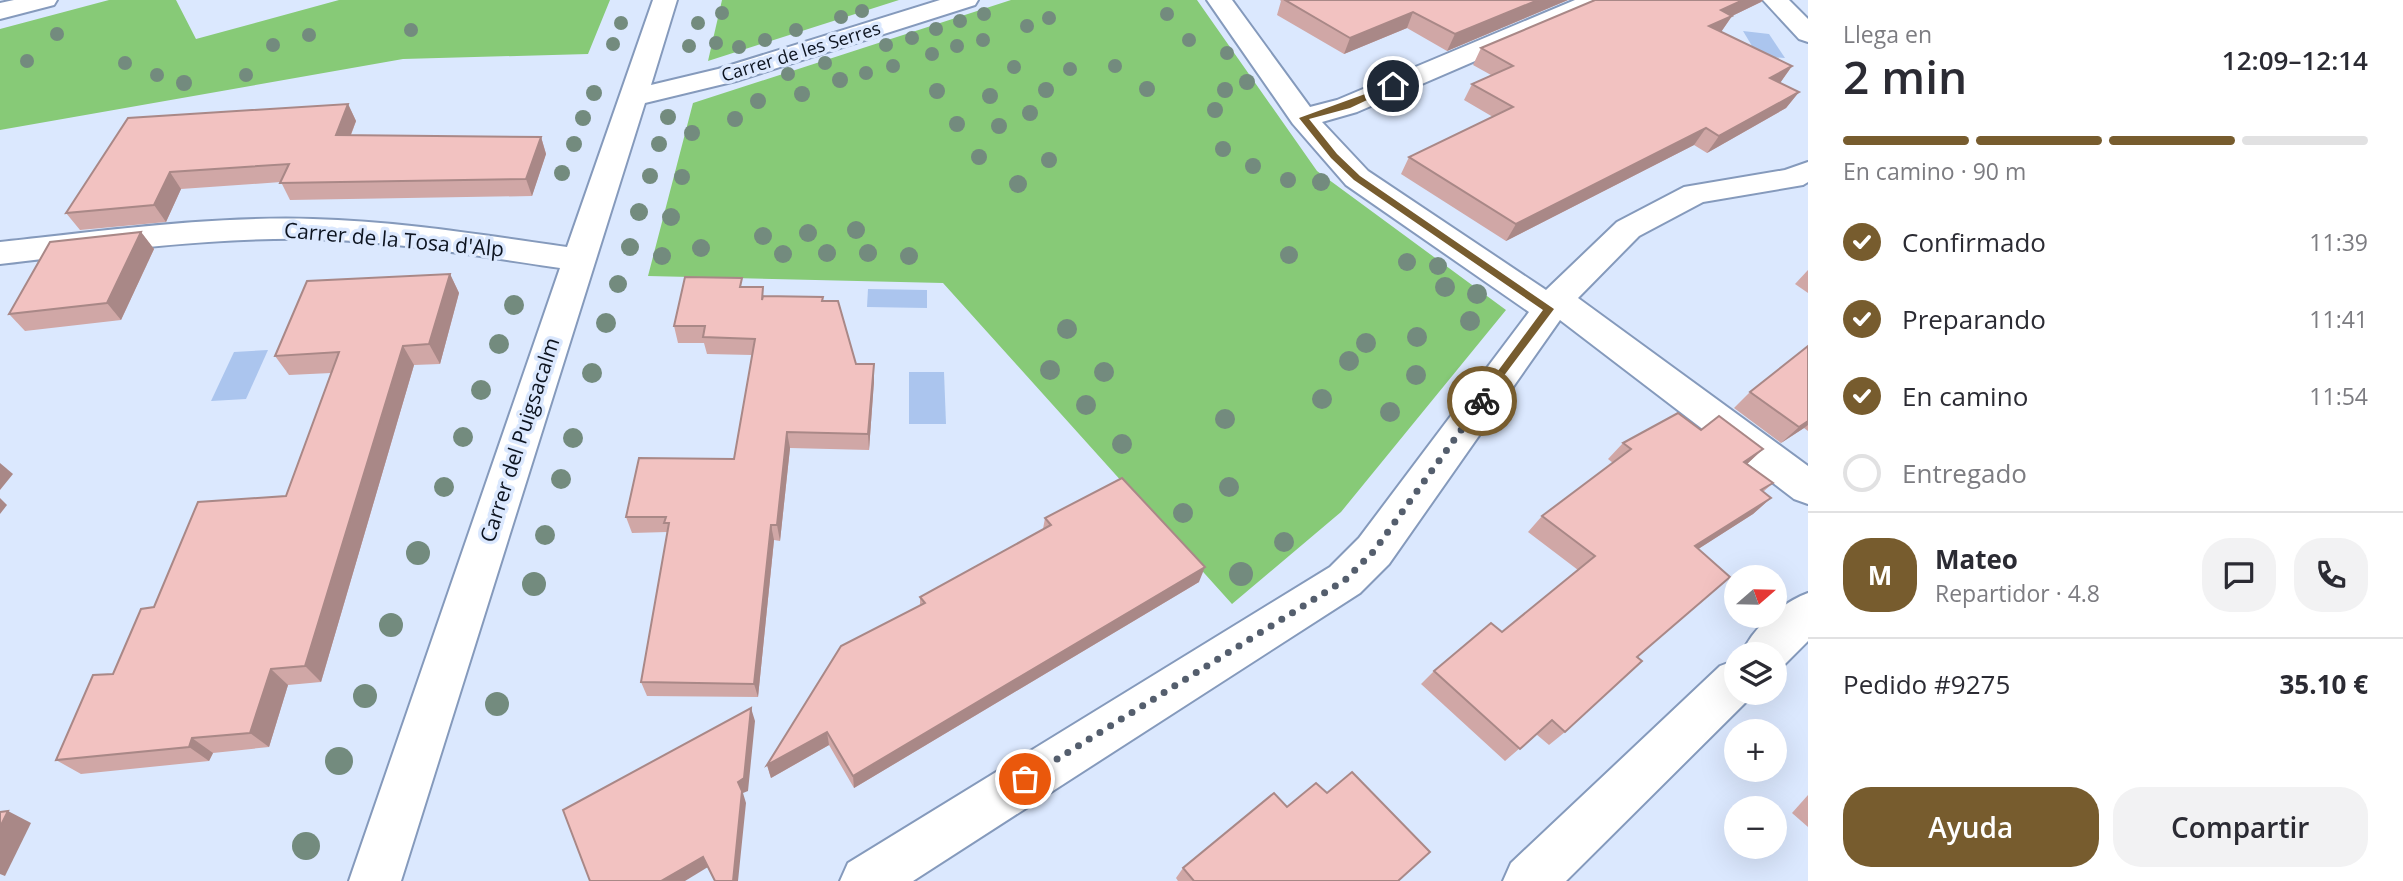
<!DOCTYPE html>
<html lang="es">
<head>
<meta charset="utf-8">
<style>
  :root { --surface:#fff; --page:#f2f2f3; --text:#2b2b33; --muted:#7c7c81; --line:#e1e1e2; --accent:#775c2e }
  body { margin:0; font-family:"Open Sans",sans-serif; background:var(--page); color:var(--text); height:100vh; display:flex; flex-direction:column; font-size:26px; white-space:nowrap }
  * { box-sizing:border-box; margin:0 }
  p { font-size:23px; color:var(--muted) }
  .icon { flex:none; width:38px; height:38px; fill:none; stroke:currentColor; stroke-width:2; stroke-linecap:round; stroke-linejoin:round }
  .map { position:relative; flex:1; overflow:hidden }
  .sheet { display:flex; flex-direction:column; background:var(--surface); width:595px }
  .sheet>* { flex:none }
  .needle { width:46px; rotate:70deg }
  .buttons { position:absolute; left:1724px; top:565px; display:grid; gap:14px }
  .buttons a { display:grid; place-items:center; width:63px; height:63px; border-radius:50%; background:var(--surface); box-shadow:0 7px 28px #0002; font-size:35px }
  .pin { position:absolute; display:grid; place-items:center; width:60px; height:60px; color:#fff; margin:-30px; border:4px solid #fff; border-radius:50%; box-shadow:0 2px 7px #0007 }
  .courier { position:absolute; display:grid; place-items:center; width:70px; height:70px; margin:-35px; border:5px solid #775c2e; border-radius:50%; background:#fff; color:#222; box-shadow:0 2px 9px #0007 }
  .overview em { font-style:normal; font-weight:600 }
  .overview div { display:flex; flex-direction:column-reverse }
  .overview { display:flex; align-items:center; justify-content:space-between; height:119px; padding:0 35px }
  h1 { font-size:46px; font-weight:600; line-height:52px }
  .bar { display:grid; grid-template-columns:repeat(4,1fr); gap:10px 7px; align-content:center; height:84px; padding:0 35px }
  .bar i { height:9px; border-radius:5px; background:var(--line) }
  .bar .on { background:var(--accent) }
  .bar p { grid-column:span 4 }
  .line { display:flex; align-items:center; gap:18px; padding:0 35px; border-top:2px solid var(--line) }
  .line div { flex:1 }
  .round { display:grid; place-items:center; flex:none; width:74px; height:74px; border-radius:28px; background:var(--page) }
  ol { padding:0 35px; list-style:none }
  li { display:flex; align-items:center; gap:21px; height:77px }
  li p { margin-inline-start:auto }
  li .icon { padding:7px; border-radius:50%; background:var(--accent); color:#fff; stroke-width:4 }
  li:last-child { color:var(--muted) }
  li i { width:38px; height:38px; border:4px solid var(--line); border-radius:50% }
  .cta { display:flex; gap:14px; margin-top:auto; padding:14px 35px }
  .cta a { flex:1; height:80px; border-radius:28px; background:var(--accent); color:#fff; font-size:28px; font-weight:600; line-height:80px; text-align:center }
  .cta a+a { background:var(--page); color:var(--text) }
  main { display:flex; flex:1; min-height:0 }
  .map>svg:first-child { display:block }
</style>
</head>
<body>
<main>
<div class="map">
<svg width="1808" height="881" viewBox="0 0 1808 881">
  <rect width="100%" height="100%" fill="#dbe8fe"/>
  <g fill="#87ca77">
    <path d="M109,0H176L196,39L339,0H610L588,54L403,59L0,130V29Z"/>
    <path d="M722,0H899L708,61Z"/>
    <path d="M1011,0H1197L1317,171L1506,310L1341,512L1232,604L943,283L648,276L693,103Z"/>
  </g>
  <g fill="#abc5ee">
    <path d="M1743,31L1769,34L1785,58L1758,56Z"/>
    <path d="M868,289L927,290V308L867,307Z"/>
    <path d="M268,350L246,399L211,401L234,352Z"/>
    <path d="M909,372H944L946,424H909Z"/>
  </g>
  <g fill="none" stroke-linecap="round" stroke-linejoin="round">
    <g stroke="#859abc" stroke-width="4">
      <g id="street">
        <path d="M14,0H57L54,5L0,19V3Z"/>
        <path d="M653,0H677L651,85L718,69L940,0H978L975,5L736,81L645,103L401,881H349L560,268C478,256 395,241 312,239C208,237 104,252 0,264V242C104,231 208,216 313,219C398,221 483,235 567,247Z"/>
        <path d="M1207,0H1232L1310,107L1337,100L1575,0H1608L1605,5L1357,112L1322,122L1368,171L1546,290L1617,222L1684,187L1785,170L1808,162V182L1803,185L1703,202L1639,236L1578,298L1808,466V504L1794,499L1560,320L1389,564L1360,593L913,881H840L848,863L1330,567L1359,538L1529,312L1346,185L1293,124Z"/>
        <path d="M1763,0H1789L1808,19V42L1799,39Z"/>
        <path d="M1808,593V641L1780,669L1774,671V654H1742C1751,629 1783,602 1808,593Z"/>
        <path d="M1736,660V693H1754L1752,696L1566,881H1503L1511,863L1720,666Z"/>
      </g>
    </g>
    <use href="#street" fill="#fff" fill-rule="evenodd"/>
  </g>
  <g fill="#738b7e">
    <circle cx="862" cy="11" r="7"/>
    <circle cx="722" cy="13" r="7"/>
    <circle cx="984" cy="14" r="7"/>
    <circle cx="1167" cy="14" r="7"/>
    <circle cx="841" cy="17" r="7"/>
    <circle cx="1049" cy="18" r="7"/>
    <circle cx="960" cy="21" r="7"/>
    <circle cx="621" cy="23" r="7"/>
    <circle cx="698" cy="23" r="7"/>
    <circle cx="1027" cy="26" r="7"/>
    <circle cx="936" cy="29" r="7"/>
    <circle cx="411" cy="30" r="7"/>
    <circle cx="796" cy="30" r="7"/>
    <circle cx="57" cy="34" r="7"/>
    <circle cx="309" cy="35" r="7"/>
    <circle cx="912" cy="38" r="7"/>
    <circle cx="765" cy="40" r="7"/>
    <circle cx="983" cy="40" r="7"/>
    <circle cx="1189" cy="40" r="7"/>
    <circle cx="716" cy="43" r="7"/>
    <circle cx="613" cy="44" r="7"/>
    <circle cx="273" cy="45" r="7"/>
    <circle cx="886" cy="45" r="7"/>
    <circle cx="689" cy="46" r="7"/>
    <circle cx="957" cy="46" r="7"/>
    <circle cx="739" cy="47" r="7"/>
    <circle cx="1227" cy="53" r="7"/>
    <circle cx="932" cy="54" r="7"/>
    <circle cx="27" cy="61" r="7"/>
    <circle cx="125" cy="63" r="7"/>
    <circle cx="825" cy="63" r="7"/>
    <circle cx="893" cy="66" r="7"/>
    <circle cx="1115" cy="66" r="7"/>
    <circle cx="1014" cy="67" r="7"/>
    <circle cx="1070" cy="69" r="7"/>
    <circle cx="866" cy="73" r="7"/>
    <circle cx="788" cy="74" r="7"/>
    <circle cx="157" cy="75" r="7"/>
    <circle cx="246" cy="75" r="7"/>
    <circle cx="840" cy="80" r="8"/>
    <circle cx="1247" cy="82" r="8"/>
    <circle cx="184" cy="83" r="8"/>
    <circle cx="1147" cy="89" r="8"/>
    <circle cx="1046" cy="90" r="8"/>
    <circle cx="1225" cy="90" r="8"/>
    <circle cx="937" cy="91" r="8"/>
    <circle cx="594" cy="93" r="8"/>
    <circle cx="802" cy="94" r="8"/>
    <circle cx="990" cy="96" r="8"/>
    <circle cx="758" cy="101" r="8"/>
    <circle cx="1215" cy="110" r="8"/>
    <circle cx="1030" cy="113" r="8"/>
    <circle cx="668" cy="117" r="8"/>
    <circle cx="583" cy="118" r="8"/>
    <circle cx="735" cy="119" r="8"/>
    <circle cx="957" cy="124" r="8"/>
    <circle cx="999" cy="126" r="8"/>
    <circle cx="692" cy="133" r="8"/>
    <circle cx="574" cy="144" r="8"/>
    <circle cx="659" cy="144" r="8"/>
    <circle cx="1223" cy="149" r="8"/>
    <circle cx="979" cy="157" r="8"/>
    <circle cx="1049" cy="160" r="8"/>
    <circle cx="1253" cy="166" r="8"/>
    <circle cx="562" cy="173" r="8"/>
    <circle cx="650" cy="176" r="8"/>
    <circle cx="682" cy="177" r="8"/>
    <circle cx="1288" cy="180" r="8"/>
    <circle cx="1321" cy="182" r="9"/>
    <circle cx="1018" cy="184" r="9"/>
    <circle cx="639" cy="212" r="9"/>
    <circle cx="671" cy="217" r="9"/>
    <circle cx="856" cy="230" r="9"/>
    <circle cx="808" cy="233" r="9"/>
    <circle cx="763" cy="236" r="9"/>
    <circle cx="630" cy="247" r="9"/>
    <circle cx="701" cy="248" r="9"/>
    <circle cx="827" cy="253" r="9"/>
    <circle cx="868" cy="253" r="9"/>
    <circle cx="783" cy="254" r="9"/>
    <circle cx="1289" cy="255" r="9"/>
    <circle cx="662" cy="256" r="9"/>
    <circle cx="909" cy="256" r="9"/>
    <circle cx="1407" cy="262" r="9"/>
    <circle cx="1438" cy="266" r="9"/>
    <circle cx="618" cy="284" r="9"/>
    <circle cx="1445" cy="287" r="10"/>
    <circle cx="1477" cy="294" r="10"/>
    <circle cx="514" cy="305" r="10"/>
    <circle cx="1470" cy="321" r="10"/>
    <circle cx="606" cy="323" r="10"/>
    <circle cx="1067" cy="329" r="10"/>
    <circle cx="1417" cy="337" r="10"/>
    <circle cx="1366" cy="343" r="10"/>
    <circle cx="499" cy="344" r="10"/>
    <circle cx="1349" cy="361" r="10"/>
    <circle cx="1050" cy="370" r="10"/>
    <circle cx="1104" cy="372" r="10"/>
    <circle cx="592" cy="373" r="10"/>
    <circle cx="1416" cy="375" r="10"/>
    <circle cx="481" cy="390" r="10"/>
    <circle cx="1322" cy="399" r="10"/>
    <circle cx="1086" cy="405" r="10"/>
    <circle cx="1390" cy="412" r="10"/>
    <circle cx="1225" cy="419" r="10"/>
    <circle cx="463" cy="437" r="10"/>
    <circle cx="573" cy="438" r="10"/>
    <circle cx="1122" cy="444" r="10"/>
    <circle cx="561" cy="479" r="10"/>
    <circle cx="444" cy="487" r="10"/>
    <circle cx="1229" cy="487" r="10"/>
    <circle cx="1183" cy="513" r="10"/>
    <circle cx="545" cy="535" r="10"/>
    <circle cx="1284" cy="542" r="10"/>
    <circle cx="418" cy="553" r="12"/>
    <circle cx="1241" cy="574" r="12"/>
    <circle cx="534" cy="584" r="12"/>
    <circle cx="391" cy="625" r="12"/>
    <circle cx="365" cy="696" r="12"/>
    <circle cx="497" cy="704" r="12"/>
    <circle cx="339" cy="761" r="14"/>
    <circle cx="306" cy="846" r="14"/>
  </g>
  <g fill="#d0a7a6">
    <path d="M1280,0H1568L1447,51L1407,28L1344,54L1277,15L1281,1Z"/>
    <path d="M1595,0H1763L1761,2L1732,16L1721,32L1792,66L1780,83L1799,92L1786,108L1707,153L1694,145L1506,241L1401,174L1409,157L1493,117L1464,100L1472,84L1491,75L1473,65L1481,48Z"/>
    <path d="M348,104L356,121L351,135L541,137L546,154L532,196L290,200L281,182L181,189L166,222L80,230L66,213L128,118Z"/>
    <path d="M141,232L154,249L121,320L25,331L9,314Z"/>
    <path d="M1808,270V293L1795,284Z"/>
    <path d="M450,274L459,293L440,364L414,365L321,682L288,685L269,747L213,753L209,761L81,774L56,760L113,674L154,607L286,496L331,373L289,375L275,356Z"/>
    <path d="M744,287L765,296L823,301L856,364H874V381L869,450L790,448L780,541L774,540L758,697L647,696L641,682L668,534L667,532L632,533L626,517L734,459L752,355L707,354L704,343H678L674,326Z"/>
    <path d="M1808,346V431L1804,428L1781,443L1734,408L1750,392Z"/>
    <path d="M1701,430L1763,449L1747,464L1773,483L1763,492L1771,498L1753,514L1698,549L1637,657L1565,732L1549,745L1536,734L1505,761L1421,684L1434,671L1502,632L1578,570L1528,532L1542,516L1613,463L1608,459L1623,443Z"/>
    <path d="M1045,518L1199,582L854,788L829,745L771,778L767,765L920,605V597L1043,529Z"/>
    <path d="M1808,795V827L1792,813Z"/>
    <path d="M1287,807L1398,881H1178L1176,878L1183,868Z"/>
  </g>
  <g fill="#a98887">
    <path d="M1538,0H1568L1447,51L1455,34Z"/>
    <path d="M1743,0H1763L1761,2L1732,16L1721,32L1698,43L1721,10Z"/>
    <path d="M1413,12L1407,28L1344,54L1350,38Z"/>
    <path d="M1792,66L1780,83L1770,78Z"/>
    <path d="M1799,92L1786,108L1707,153L1719,136Z"/>
    <path d="M348,104L356,121L344,152L336,135Z"/>
    <path d="M1706,128L1694,145L1506,241L1516,224Z"/>
    <path d="M541,137L546,154L532,196L526,179Z"/>
    <path d="M170,172L181,189L166,222L154,205Z"/>
    <path d="M141,232L154,249L121,320L107,303Z"/>
    <path d="M450,274L459,293L440,364L429,344Z"/>
    <path d="M403,346L414,365L321,682L305,666Z"/>
    <path d="M874,364V381L869,450L868,434Z"/>
    <path d="M1808,421V425L1804,428L1781,443L1799,427Z"/>
    <path d="M787,432L790,448L780,541L777,525Z"/>
    <path d="M1763,449L1746,465L1744,462Z"/>
    <path d="M0,463L13,474L0,490Z"/>
    <path d="M0,498L7,505L0,514Z"/>
    <path d="M1771,498L1753,514L1678,562L1695,546Z"/>
    <path d="M771,525L774,540L758,697L754,684Z"/>
    <path d="M1205,567L1199,582L854,788L853,776Z"/>
    <path d="M271,669L288,685L269,747L250,733Z"/>
    <path d="M751,708L755,721L748,791L743,793L746,803L738,881H733L738,782Z"/>
    <path d="M827,732L829,745L771,778L767,765Z"/>
    <path d="M192,738L213,753L209,761L189,747Z"/>
    <path d="M8,811L31,823L5,876L0,874V827Z"/>
    <path d="M703,857L708,867L685,881H661Z"/>
  </g>
  <g fill="#f2c2c1" stroke="#a98887" stroke-width="2">
    <path d="M1285,0H1538L1455,34L1413,12L1350,38Z"/>
    <path d="M1595,0H1743L1721,10L1732,16L1709,26L1792,66L1770,78L1799,92L1719,136L1706,128L1516,224L1409,157L1513,107L1472,84L1513,66L1481,48Z"/>
    <path d="M348,104L336,135L541,137L526,179L280,183L289,164L170,172L154,205L66,213L128,118Z"/>
    <path d="M141,232L107,303L9,314L50,242Z"/>
    <path d="M450,274L429,344L403,346L305,666L271,669L250,733L192,738L189,747L56,760L93,675L113,674L141,609L154,607L198,502L286,496L339,352L275,356L307,281Z"/>
    <path d="M685,277L742,278L740,287H763L762,300L763,296L823,297L822,301H838L856,364H874L868,434L787,432L777,525H771L754,684L641,682L669,523H664L666,517H626L639,458L734,459L755,339L703,337L705,326H674Z"/>
    <path d="M1808,346V421L1799,427L1750,392Z"/>
    <path d="M1678,413L1701,430L1719,416L1763,449L1744,462L1773,483L1761,490L1771,498L1695,546L1730,577L1637,657L1642,661L1565,732L1552,720L1520,749L1434,671L1491,623L1502,632L1595,556L1542,516L1631,449L1623,443Z"/>
    <path d="M1122,478L1205,567L853,776L827,732L767,765L841,646L925,603L920,597L1051,525L1045,518Z"/>
    <path d="M751,708L744,778L738,782L742,791L733,881H715L703,857L661,881H590L563,810Z"/>
    <path d="M1352,772L1430,852L1398,881H1194L1183,868L1274,793L1287,807L1316,783L1327,793Z"/>
    <path d="M8,811L0,827V812Z"/>
  </g>
  <path fill="#775c2e" d="M1390,85L1397,86L1350,108L1309,119L1337,154L1360,176L1554,309L1482,405L1476,401L1478,398L1543,310L1354,180L1331,158L1299,118Z"/>
  <g fill="none" stroke-linecap="round" stroke-linejoin="round">
    <path stroke="#545e6d" stroke-width="7" stroke-dasharray="0 12.6" d="M1025,779L1345,580L1374,551L1482,401"/>
  </g>
  <g text-anchor="middle" stroke-width="7" stroke-linejoin="round" paint-order="stroke">
    <g font-size="18" fill="#0c131f" stroke="#dbe8fe">
      <text transform="translate(801 52) rotate(-17)" y="6">Carrer de les Serres</text>
    </g>
    <g font-size="21" fill="#0c131f" stroke="#dbe8fe">
      <text transform="translate(394 240) rotate(5)" y="7">Carrer de la Tosa d'Alp</text>
      <text transform="translate(520 440) rotate(-72)" y="7">Carrer del Puigsacalm</text>
    </g>
  </g>
</svg>
<div class="buttons">
<a><svg class="needle" viewBox="-14 -14 28 28"><path d="M0-13l5 13h-10z" fill="#e53935"/><path d="M0 13l5-13h-10z" fill="#7c7c81"/></svg></a>
<a><svg class="icon" aria-label="layers" viewBox="0 0 24 24"><path d="M12 4l9 5-9 5-9-5zM3 14l9 5 9-5"/></svg></a>
<a>+</a>
<a>−</a>
</div>
<div class="pin" style="left:1025px;top:779px;background:#ea580c"><svg class="icon" aria-label="bag" viewBox="0 0 24 24"><path d="M5 8h14l-1 12H6zM9 8a3 3 0 0 1 6 0"/></svg></div>
<div class="pin" style="left:1393px;top:86px;background:#1f2937"><svg class="icon" aria-label="home" viewBox="0 0 24 24"><path d="M3 11l9-7 9 7M6 9v11h12V9"/></svg></div>
<div class="courier" style="left:1482px;top:401px"><svg class="icon" aria-label="bike" viewBox="0 0 24 24"><circle cx="6" cy="16" r="4"/><circle cx="18" cy="16" r="4"/><path d="M6 16l4-8h5l3 8M10 8l3 8H6M13 5h3"/></svg></div>
</div>
<section class="sheet">
<div class="overview"><div><h1>2 min</h1><p>Llega en</p></div><em>12:09–12:14</em></div>
<div class="bar"><i class="on"></i><i class="on"></i><i class="on"></i><i></i><p>En camino · 90 m</p></div>
<ol>
<li><svg class="icon" aria-label="check" viewBox="0 0 24 24"><path d="M5 12l5 5 9-10"/></svg>Confirmado<p>11:39</p></li>
<li><svg class="icon" aria-label="check" viewBox="0 0 24 24"><path d="M5 12l5 5 9-10"/></svg>Preparando<p>11:41</p></li>
<li><svg class="icon" aria-label="check" viewBox="0 0 24 24"><path d="M5 12l5 5 9-10"/></svg>En camino<p>11:54</p></li>
<li><i></i>Entregado</li>
</ol>
<div class="line" style="height:126px"><b class="round" style="background:var(--accent);color:#fff">M</b><div><b>Mateo</b><p>Repartidor · 4.8</p></div><a class="round"><svg class="icon" aria-label="chat" viewBox="0 0 24 24"><path d="M4 5h16v11H9l-5 4z"/></svg></a><a class="round"><svg class="icon" aria-label="phone" viewBox="0 0 24 24"><path d="M5 4h4l2 5-3 2q2 4 5 5l2-3 5 2v4C11 20 4 13 5 4z"/></svg></a></div>
<div class="line" style="height:91px"><div>Pedido #9275</div><b>35.10 €</b></div>
<div class="cta"><a>Ayuda</a><a>Compartir</a></div>
</section>
</main>
</body>
</html>
